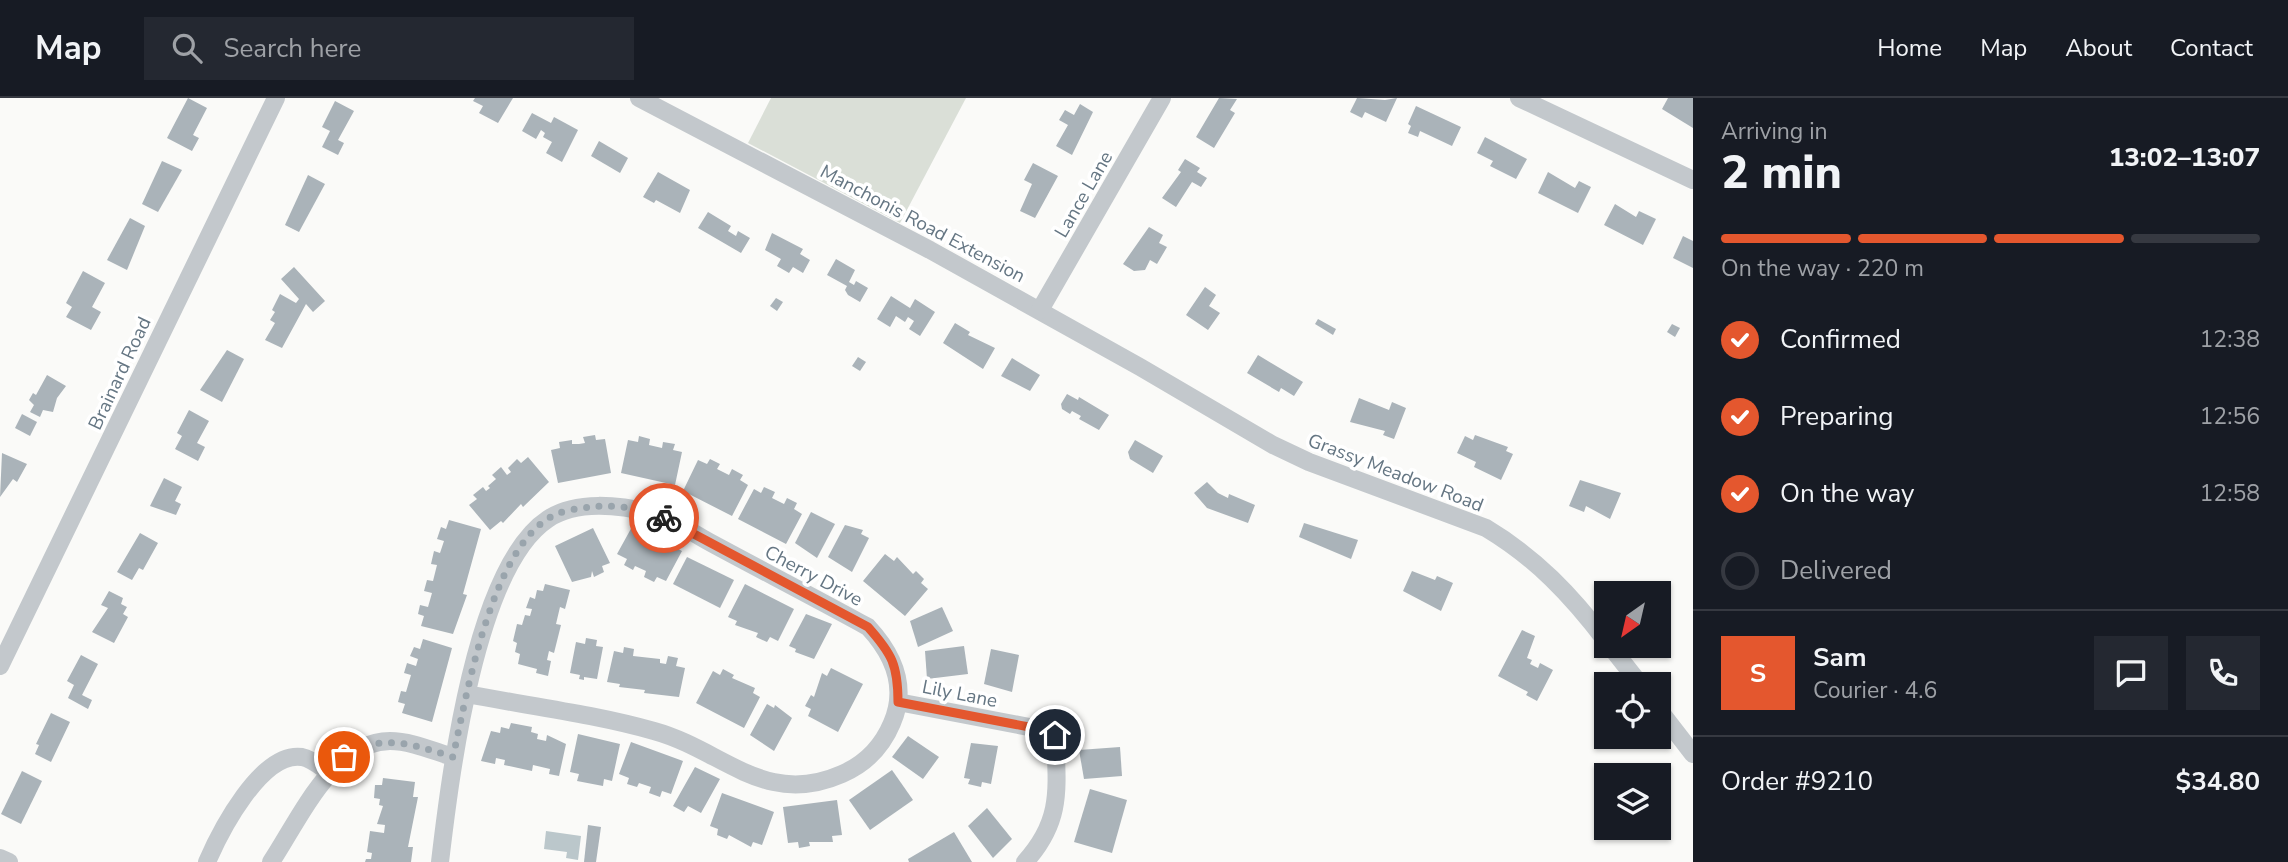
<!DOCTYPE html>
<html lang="en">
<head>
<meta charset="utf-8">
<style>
  :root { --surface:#171b24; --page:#242831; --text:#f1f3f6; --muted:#9ea1a6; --line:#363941; --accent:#e4572e }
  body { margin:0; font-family:"Nunito Sans",sans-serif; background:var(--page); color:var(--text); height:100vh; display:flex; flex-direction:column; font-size:26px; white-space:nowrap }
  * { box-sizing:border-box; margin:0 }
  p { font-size:23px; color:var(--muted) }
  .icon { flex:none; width:38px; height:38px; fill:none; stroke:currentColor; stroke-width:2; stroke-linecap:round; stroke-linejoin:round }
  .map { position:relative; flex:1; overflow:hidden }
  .sheet { display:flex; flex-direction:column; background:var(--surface); width:595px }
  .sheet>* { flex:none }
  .needle { width:46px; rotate:214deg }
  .fabs { position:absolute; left:1594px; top:483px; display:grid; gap:14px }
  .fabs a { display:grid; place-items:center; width:77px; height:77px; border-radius:0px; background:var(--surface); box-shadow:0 2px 5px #0004; font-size:35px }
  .pin { position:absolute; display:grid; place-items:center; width:60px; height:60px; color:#fff; margin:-30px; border:4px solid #fff; border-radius:50%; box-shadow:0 2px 7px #0007 }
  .courier { position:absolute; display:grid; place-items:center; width:70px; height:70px; margin:-35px; border:5px solid #e4572e; border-radius:50%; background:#fff; color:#222; box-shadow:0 2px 9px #0007 }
  .headline em { font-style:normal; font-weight:800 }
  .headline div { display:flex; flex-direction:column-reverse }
  .headline { display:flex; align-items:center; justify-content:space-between; height:119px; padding:0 28px }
  h1 { font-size:46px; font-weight:800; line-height:52px }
  .bar { display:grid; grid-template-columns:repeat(4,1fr); gap:10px 7px; align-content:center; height:84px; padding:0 28px }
  .bar i { height:9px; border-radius:5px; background:var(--line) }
  .bar .selected { background:var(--accent) }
  .bar p { grid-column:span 4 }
  .line { display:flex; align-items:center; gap:18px; padding:0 28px; border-top:2px solid var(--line) }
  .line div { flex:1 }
  .round { display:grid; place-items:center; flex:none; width:74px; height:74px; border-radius:0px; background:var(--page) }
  ol { padding:0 28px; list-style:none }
  li { display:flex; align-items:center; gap:21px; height:77px }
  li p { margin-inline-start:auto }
  li .icon { padding:7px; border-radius:50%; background:var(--accent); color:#fff; stroke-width:4 }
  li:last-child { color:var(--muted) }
  li i { width:38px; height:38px; border:4px solid var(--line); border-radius:50% }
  header { display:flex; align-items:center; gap:42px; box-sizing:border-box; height:98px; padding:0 35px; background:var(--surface); border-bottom:2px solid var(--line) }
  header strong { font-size:33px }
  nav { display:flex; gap:38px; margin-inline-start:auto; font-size:24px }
  .search { width:490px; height:63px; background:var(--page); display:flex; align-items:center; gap:18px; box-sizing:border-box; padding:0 24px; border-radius:0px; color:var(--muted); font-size:26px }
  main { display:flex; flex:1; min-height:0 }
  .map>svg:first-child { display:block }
</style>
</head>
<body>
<header>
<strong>Map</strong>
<div class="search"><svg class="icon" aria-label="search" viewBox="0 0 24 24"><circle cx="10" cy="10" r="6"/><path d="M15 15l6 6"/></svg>Search here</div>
<nav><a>Home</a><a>Map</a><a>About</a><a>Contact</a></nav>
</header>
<main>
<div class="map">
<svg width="1693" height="764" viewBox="0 0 1693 764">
  <rect width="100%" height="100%" fill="#fafaf8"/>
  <path fill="#dadfd7" d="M771,0H966L900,125L748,45Z"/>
  <path fill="#bbc7cb" d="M546,733L581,738L578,762L566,760L567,754L544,751Z"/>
  <g fill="#aab3b9">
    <path d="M188,0L207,10L193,37L199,40L192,53L167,40Z"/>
    <path d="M475,0H513L498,25L479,15L483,8L473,3Z"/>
    <path d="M1219,0L1237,1L1230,12L1235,15L1214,50L1196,39Z"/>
    <path d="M1357,0L1385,2L1397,0L1386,24L1365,14L1362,20L1350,14Z"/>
    <path d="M1668,0H1693V30L1662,11Z"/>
    <path d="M335,3L354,13L338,42L344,45L338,57L322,49L330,33L322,29Z"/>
    <path d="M1080,6L1093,14L1072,57L1056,48L1068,27L1059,22L1065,12L1074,17Z"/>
    <path d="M1416,8L1461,29L1452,48L1420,33L1418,39L1408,35L1411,28L1408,26Z"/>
    <path d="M532,15L551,25L554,19L578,32L562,64L546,55L552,44L543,39L545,35L541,32L536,41L522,33Z"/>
    <path d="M1485,39L1527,61L1516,81L1490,68L1493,63L1477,55Z"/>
    <path d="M599,43L628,60L620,75L591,58Z"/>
    <path d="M1185,61L1200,70L1197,74L1207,80L1201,89L1192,84L1176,109L1162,100L1181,74L1178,72Z"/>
    <path d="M162,63L182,72L158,114L142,106Z"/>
    <path d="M1033,65L1058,78L1035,120L1020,113L1032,86L1024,82Z"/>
    <path d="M658,74L690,92L680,115L656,102L654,105L643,99Z"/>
    <path d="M1548,74L1575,90L1579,83L1591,89L1578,115L1538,95Z"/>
    <path d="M308,77L325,86L299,134L285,127Z"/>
    <path d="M1615,106L1636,119L1639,113L1656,121L1643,147L1604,127Z"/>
    <path d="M708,114L731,128L728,133L736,138L738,133L750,140L741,155L698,130Z"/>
    <path d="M130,120L145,128L127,172L107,162Z"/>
    <path d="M1149,129L1163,137L1159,145L1167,149L1157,166L1150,162L1145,172L1134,173L1123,166Z"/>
    <path d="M772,135L803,151L800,156L810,162L803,175L793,169L789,175L777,168L781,161L765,152Z"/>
    <path d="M1683,138L1693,143V170L1673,160Z"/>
    <path d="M836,161L855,172L849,184L854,187L856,183L868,190L860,204L848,197L845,192L847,188L827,177Z"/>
    <path d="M294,169L325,203L313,214L306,206L282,250L265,242L275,225L270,222L275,214L272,212L280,196L296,205L299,201L281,181Z"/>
    <path d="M83,173L105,185L92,209L101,214L91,232L66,219L72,209L66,205Z"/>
    <path d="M1205,189L1216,197L1209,208L1220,215L1208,232L1186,217Z"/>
    <path d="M891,198L910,210L915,201L935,214L920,238L909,231L914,223L908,219L905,224L896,218L890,229L877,221Z"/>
    <path d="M776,200L783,204L777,213L770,208Z"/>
    <path d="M1318,221L1336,231L1333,237L1315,226Z"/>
    <path d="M955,225L970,234L968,237L995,250L983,271L943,245Z"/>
    <path d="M1672,226L1680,230L1675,239L1667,234Z"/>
    <path d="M227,252L244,261L222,304L200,292Z"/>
    <path d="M1258,257L1303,284L1294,298L1281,290L1279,294L1247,275Z"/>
    <path d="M858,259L866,264L860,273L852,268Z"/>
    <path d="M1012,260L1040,277L1030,293L1001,278Z"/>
    <path d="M47,277L66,288L57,300L53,314L43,312L40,319L30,314L34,307L29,302L33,295L36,297Z"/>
    <path d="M1067,296L1078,302L1079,299L1109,317L1099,332L1079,321L1081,318L1072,313L1070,316L1062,311L1061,306Z"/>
    <path d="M1359,300L1389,312L1392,304L1406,310L1394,341L1383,337L1385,333L1350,324Z"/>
    <path d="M189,312L209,323L197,345L205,349L198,363L175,351L182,338L177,335Z"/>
    <path d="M22,316L37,324L30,338L15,330Z"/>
    <path d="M595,337L596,342L605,341L611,375L558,385L551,352L560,350L559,344L572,342V346H579L585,345L583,339Z"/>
    <path d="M1475,337L1508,349L1506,353L1513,356L1501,382L1474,369L1476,364L1457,355L1465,338L1473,342Z"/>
    <path d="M639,338L650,341L649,347L662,350L663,344L675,346L673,352L682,354L675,387L621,375L628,342L638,344Z"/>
    <path d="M1135,342L1163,358L1153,375L1130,361L1128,354Z"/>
    <path d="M2,355L27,366L17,384L13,381L0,399Z"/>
    <path d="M528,359L549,384L523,409L521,406L503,425L501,423L490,432L469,407L477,401L473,397L483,389L486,393L490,390L488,388L496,381L492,377L501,369L507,377L511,374L508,370L517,361L521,365Z"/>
    <path d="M710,361L720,366L717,371L729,377L732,371L743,377L740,382L748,387L732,418L683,393L698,362L707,366Z"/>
    <path d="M164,380L182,389L175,403L181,406L176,417L150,408Z"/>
    <path d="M1580,382L1621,395L1610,421L1586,408L1584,414L1569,408Z"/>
    <path d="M1207,384L1218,395L1228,400L1229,396L1255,407L1248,425L1207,410L1194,395Z"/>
    <path d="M764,389L775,394L772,400L784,406L787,400L797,405L794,411L802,416L786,446L738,421L754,391L761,395Z"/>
    <path d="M811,414L835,426L817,460L795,445Z"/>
    <path d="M449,422L481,431L463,496L467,497L453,536L421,528L424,518L418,516L420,507L428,509L432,495L424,493L427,482L433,483L437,467L431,466L434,453L440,455L444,443L437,441L441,429L446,431Z"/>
    <path d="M1304,425L1358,442L1351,461L1299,439Z"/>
    <path d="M633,427L682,453L666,483L657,479L654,484L644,479L646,473L635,468L633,472L624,467L627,461L617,456Z"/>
    <path d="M845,427L863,432L861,436L869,440L852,474L828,459Z"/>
    <path d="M593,430L610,465L602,468L604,474L594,479L592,473L591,479L572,484L555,448Z"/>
    <path d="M140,435L158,445L143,472L139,470L132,482L117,474Z"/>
    <path d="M885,456L894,463L897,459L913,476L916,473L924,481L921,485L928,491L905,518L863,483Z"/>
    <path d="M687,459L734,482L720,510L673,486Z"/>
    <path d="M1412,473L1435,482L1437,478L1453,485L1441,513L1403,493Z"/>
    <path d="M545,486L570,492L565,511L560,509L556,526L561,527L554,555L549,553L547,562L551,563L548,578L536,575L537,571L518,566L520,556L515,554L517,545L513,543L517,526L522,527L525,517L530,518L532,511L526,510L530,499L535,501L537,492L543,493Z"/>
    <path d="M745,486L794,511L778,543L770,539L767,544L756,539L758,535L735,527L737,523L728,519Z"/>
    <path d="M109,493L123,500L121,506L127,509L123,516L128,519L114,545L92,534L108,510L101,507Z"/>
    <path d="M942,509L953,533L918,549L910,523Z"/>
    <path d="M806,516L832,526L814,561L795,554L796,551L789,548Z"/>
    <path d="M1522,532L1535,538L1527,560L1532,562L1530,566L1538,570L1540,565L1553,572L1537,603L1526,597L1528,594L1498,578Z"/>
    <path d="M586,540L597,542L596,548L603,549L597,581L584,579V582L579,581L580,577L570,575L576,544L585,546Z"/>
    <path d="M423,541L452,550L432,624L402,615L405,606L398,604L401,593L406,594L411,577L404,575L407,565L416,568L418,561L410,558L414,549L420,551Z"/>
    <path d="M964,548L968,576L927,581L925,553Z"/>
    <path d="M624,549L634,551L633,558L660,561V565L666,566L668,558L678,560L676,568L685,570L679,599L644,595L645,592L619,589L620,586L607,584L614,553L623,555Z"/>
    <path d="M991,551L1019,557L1012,594L984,586Z"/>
    <path d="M81,557L98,566L82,597L92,602L88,611L68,600L74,587L67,583Z"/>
    <path d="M831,570L863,586L838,634L808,618L811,611L805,608L811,597L814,599L822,575L827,578Z"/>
    <path d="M723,571L734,577L732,580L755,590L753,595L760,599L744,630L696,605L713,573L720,577Z"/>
    <path d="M767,606L774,610L775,607L792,620L774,653L750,637Z"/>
    <path d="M51,615L70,624L51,664L35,656L39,647L36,646Z"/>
    <path d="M511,625L532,629L531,634L538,636L537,641L546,643L547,637L566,646L559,678L549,676L550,671L533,667L532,673L504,667L505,662L496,660L495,666L481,663L491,633L500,635L501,629L509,631Z"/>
    <path d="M578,636L620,646L612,683L604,681L603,688L577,683L579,676L570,674Z"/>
    <path d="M908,638L939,659L923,681L892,659Z"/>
    <path d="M631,644L683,663L671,696L662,693L660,699L649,695L651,689L639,685L637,689L627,686L629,680L619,676Z"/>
    <path d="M971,645L998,648L991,686L982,684L981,689L968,686L970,681L964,680Z"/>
    <path d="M1120,649L1122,678L1084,681L1079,652Z"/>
    <path d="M695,669L720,681L701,715L688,708L684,714L673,708Z"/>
    <path d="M892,672L913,702L870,732L849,702Z"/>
    <path d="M22,673L42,683L21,726L1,716Z"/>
    <path d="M383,680L415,684L413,699H418L408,749H413L411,764H365L366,761H371L372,755L367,754L370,733L384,735L385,727L377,726L383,708L379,707L380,701L374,700L375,687H382Z"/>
    <path d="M1090,691L1127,702L1112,755L1074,744Z"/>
    <path d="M722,695L774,714L762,747L753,744L751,749L729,737L727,741L717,737L718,731L710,728Z"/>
    <path d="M837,702L842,737L832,738L833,744H809L810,748L799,750L798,744L788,745L783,709Z"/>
    <path d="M987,710L1012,741L993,760L968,728Z"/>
    <path d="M588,727L601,729L596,764H584Z"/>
    <path d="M954,734L972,764H909L908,761Z"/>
  </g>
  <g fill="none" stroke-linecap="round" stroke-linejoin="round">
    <g stroke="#c3c8cc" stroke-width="18">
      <path d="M639,0L930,152L1140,269L1273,347L1309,364L1486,430C1536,460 1571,497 1606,543"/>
      <path d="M1519,0L1693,82"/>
      <path d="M1040,212L1162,0"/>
      <path d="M1610,548L1640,586"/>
      <path d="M0,568L276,0"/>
      <path d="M898,604L1045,632L1055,637C1057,690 1063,722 1025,764"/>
      <path d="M1659,612L1693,656"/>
      <path d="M0,760L9,764"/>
      <path d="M207,764C220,734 261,653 302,659C312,661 321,669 330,675"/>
      <path d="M271,764C299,722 333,643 390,643C411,643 433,653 453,659"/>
      <path d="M440,764C450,680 475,469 548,421C576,402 620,407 651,415C672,420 694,436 713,446C765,474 817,501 868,529C893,556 908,588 892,625C882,649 865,666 842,676C765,710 723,652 654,633C594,616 529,608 467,596"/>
    </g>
  </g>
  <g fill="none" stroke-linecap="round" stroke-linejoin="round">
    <path stroke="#99a4ac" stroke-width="7" stroke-dasharray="0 12.6" d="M344,659C380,634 415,647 453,659C467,595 491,455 549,420C561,412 577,411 590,409C612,406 644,410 664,420"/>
    <path stroke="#e4572e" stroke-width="9" d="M664,420L868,529C892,556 898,567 898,604L1045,632L1055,637"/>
  </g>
  <g text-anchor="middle" stroke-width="7" stroke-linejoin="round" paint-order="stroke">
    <g font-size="19" fill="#657683" stroke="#fff">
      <text transform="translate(1083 96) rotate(-60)" y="7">Lance Lane</text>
      <text transform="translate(923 125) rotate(28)" y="7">Manchonis Road Extension</text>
      <text transform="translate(119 275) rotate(-65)" y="7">Brainard Road</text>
      <text transform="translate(1396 374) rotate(21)" y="7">Grassy Meadow Road</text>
      <text transform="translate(814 477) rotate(28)" y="7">Cherry Drive</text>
      <text transform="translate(960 595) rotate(11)" y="7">Lily Lane</text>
    </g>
  </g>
</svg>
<div class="fabs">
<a><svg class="needle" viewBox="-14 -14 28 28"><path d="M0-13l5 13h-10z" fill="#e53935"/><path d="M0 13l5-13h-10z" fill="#9ea1a6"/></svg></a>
<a><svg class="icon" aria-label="locate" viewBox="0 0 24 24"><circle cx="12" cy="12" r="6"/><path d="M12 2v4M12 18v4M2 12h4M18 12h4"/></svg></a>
<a><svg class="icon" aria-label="layers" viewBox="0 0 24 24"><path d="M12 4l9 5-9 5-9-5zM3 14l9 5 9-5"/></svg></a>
</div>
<div class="pin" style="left:344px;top:659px;background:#ea580c"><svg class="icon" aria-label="bag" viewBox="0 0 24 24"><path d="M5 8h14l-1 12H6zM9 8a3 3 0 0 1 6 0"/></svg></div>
<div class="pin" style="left:1055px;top:637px;background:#1f2937"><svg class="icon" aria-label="home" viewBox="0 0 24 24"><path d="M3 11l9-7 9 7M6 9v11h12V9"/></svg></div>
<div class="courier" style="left:664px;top:420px"><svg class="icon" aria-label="bike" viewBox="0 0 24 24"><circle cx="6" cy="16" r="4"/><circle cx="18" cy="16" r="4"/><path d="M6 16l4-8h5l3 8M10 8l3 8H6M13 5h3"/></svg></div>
</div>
<section class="sheet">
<div class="headline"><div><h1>2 min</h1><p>Arriving in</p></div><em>13:02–13:07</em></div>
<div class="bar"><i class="selected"></i><i class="selected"></i><i class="selected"></i><i></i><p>On the way · 220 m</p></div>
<ol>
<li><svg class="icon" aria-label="check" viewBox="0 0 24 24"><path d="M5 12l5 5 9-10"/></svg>Confirmed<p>12:38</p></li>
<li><svg class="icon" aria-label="check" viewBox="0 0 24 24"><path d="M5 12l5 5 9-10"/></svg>Preparing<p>12:56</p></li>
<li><svg class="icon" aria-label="check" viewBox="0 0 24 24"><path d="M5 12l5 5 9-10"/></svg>On the way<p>12:58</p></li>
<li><i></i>Delivered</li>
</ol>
<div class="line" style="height:126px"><b class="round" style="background:var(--accent);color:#fff">S</b><div><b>Sam</b><p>Courier · 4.6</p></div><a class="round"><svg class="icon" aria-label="chat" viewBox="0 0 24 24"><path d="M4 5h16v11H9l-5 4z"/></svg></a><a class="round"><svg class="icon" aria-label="phone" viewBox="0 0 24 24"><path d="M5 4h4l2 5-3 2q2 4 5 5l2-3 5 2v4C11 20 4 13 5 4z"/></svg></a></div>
<div class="line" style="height:91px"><div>Order #9210</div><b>$34.80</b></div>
</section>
</main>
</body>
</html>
